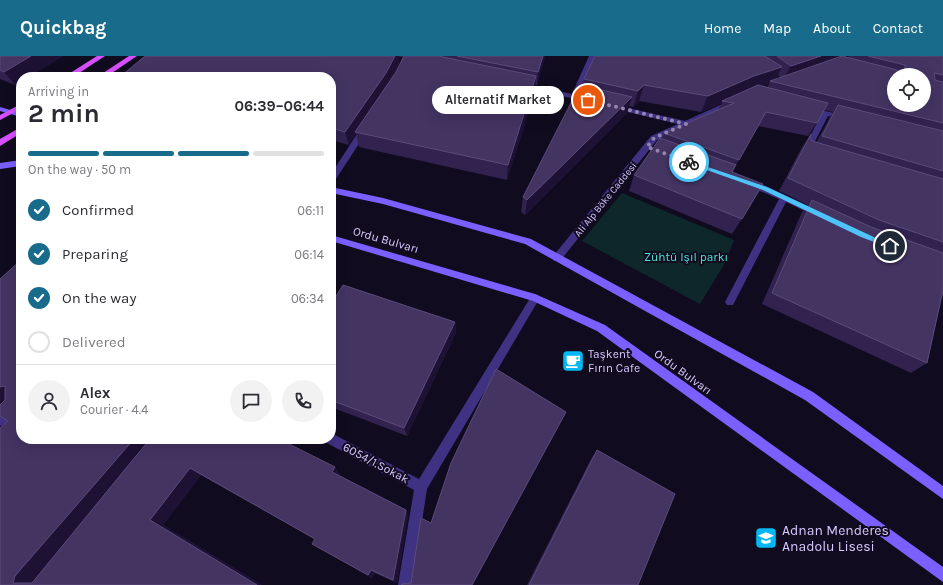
<!DOCTYPE html>
<html lang="en">
<head>
<meta charset="utf-8">
<style>
  :root { --surface:#fff; --page:#f2f2f3; --text:#2b2b33; --muted:#7c7c81; --line:#e1e1e2; --accent:#186b8a }
  body { margin:0; font-family:Karla,sans-serif; background:var(--page); color:var(--text); height:100vh; display:flex; flex-direction:column; font-size:15px; white-space:nowrap }
  * { box-sizing:border-box; margin:0 }
  p { font-size:13px; color:var(--muted) }
  .icon { flex:none; width:22px; height:22px; fill:none; stroke:currentColor; stroke-width:2; stroke-linecap:round; stroke-linejoin:round }
  .map { position:relative; flex:1; overflow:hidden }
  .side { position:absolute; left:16px; top:16px; width:320px; height:372px; display:flex; flex-direction:column; background:var(--surface); border-radius:16px; box-shadow:0 4px 16px #0002 }
  .side>* { flex:none }
  .controls { position:absolute; left:887px; top:12px; display:grid; gap:8px }
  .controls a { display:grid; place-items:center; width:44px; height:44px; border-radius:50%; background:var(--surface); box-shadow:0 4px 16px #0002; font-size:20px }
  .pin { position:absolute; display:grid; place-items:center; width:34px; height:34px; color:#fff; margin:-17px; border:2px solid #fff; border-radius:50%; box-shadow:0 1px 4px #0007 }
  .courier { position:absolute; display:grid; place-items:center; width:40px; height:40px; margin:-20px; border:3px solid #4fc3f7; border-radius:50%; background:#fff; color:#222; box-shadow:0 1px 5px #0007 }
  .bubble { position:absolute; height:28px; border-radius:14px; background:var(--surface); box-shadow:0 4px 16px #0002; font-size:13px; font-weight:700; line-height:28px; text-align:center }
  .headline em { font-style:normal; font-weight:700 }
  .headline div { display:flex; flex-direction:column-reverse }
  .headline { display:flex; align-items:center; justify-content:space-between; height:68px; padding:0 12px }
  h1 { font-size:26px; font-weight:700; line-height:30px }
  .bar { display:grid; grid-template-columns:repeat(4,1fr); gap:6px 4px; align-content:center; height:48px; padding:0 12px }
  .bar i { height:5px; border-radius:3px; background:var(--line) }
  .bar .active { background:var(--accent) }
  .bar p { grid-column:span 4 }
  .line { display:flex; align-items:center; gap:10px; padding:0 12px; border-top:1px solid var(--line) }
  .line div { flex:1 }
  .round { display:grid; place-items:center; flex:none; width:42px; height:42px; border-radius:21px; background:var(--page) }
  ol { padding:0 12px; list-style:none }
  li { display:flex; align-items:center; gap:12px; height:44px }
  li p { margin-inline-start:auto }
  li .icon { padding:4px; border-radius:50%; background:var(--accent); color:#fff; stroke-width:4 }
  li:last-child { color:var(--muted) }
  li i { width:22px; height:22px; border:2px solid var(--line); border-radius:50% }
  header { display:flex; align-items:center; gap:24px; box-sizing:border-box; height:56px; padding:0 20px; background:var(--accent); color:#fff }
  header strong { font-size:19px }
  nav { display:flex; gap:22px; margin-inline-start:auto; font-size:14px }
  .map>svg:first-child { display:block }
</style>
</head>
<body>
<header>
<strong>Quickbag</strong>
<nav><a>Home</a><a>Map</a><a>About</a><a>Contact</a></nav>
</header>
<div class="map">
<svg width="943" height="529" viewBox="0 0 943 529">
  <rect width="100%" height="100%" fill="#110b1f"/>
  <path fill="#0d272a" d="M622,137L734,184L725,207L700,248L582,185Z"/>
  <g fill="none" stroke-linecap="round" stroke-linejoin="round">
    <g fill="#403282" fill-rule="evenodd">
      <path d="M589,0H595L578,40L590,42V46L523,32L519,30L523,28L572,38Z"/>
      <path d="M727,46H730L734,48L657,84L560,205H554L552,202L554,199L651,80L678,68L611,52V48L685,65Z"/>
      <path d="M807,51L843,59L847,61L843,63L828,60L810,95L811,96L807,99L802,95L822,58L807,55Z"/>
      <path d="M364,71L368,74L334,126L331,127V118L361,72Z"/>
      <path d="M749,124L768,131L821,156L822,158L818,161L815,160L786,146L733,249H727L725,246L779,143L746,129L745,127Z"/>
      <path d="M535,238L538,239L540,242L538,245L427,433L412,529H398L414,434L327,387L325,383H331V377L335,379L419,423L532,239Z"/>
      <path d="M21,340V352L4,369L0,370V357L17,341Z"/>
    </g>
    <g fill="#7b60ff" fill-rule="evenodd">
      <path d="M0,51L21,57V61L0,55Z"/>
      <path d="M21,104V110L0,113V107Z"/>
      <path d="M331,131L383,142L531,183L813,336L943,430V443L805,344L525,188L383,148L331,137Z"/>
      <path d="M331,179L535,238L605,269L943,511V526L597,275L533,245L331,185Z"/>
    </g>
    <g fill="#d750ff" fill-rule="evenodd">
      <path d="M97,0H105L73,21H64Z"/>
      <path d="M129,0H137L106,21H97Z"/>
      <path d="M21,48V53L0,64V59Z"/>
      <path d="M21,71V77L0,90V83Z"/>
    </g>
  </g>
  <g fill="#31224f" fill-rule="evenodd">
    <path d="M0,0H63L28,21H21V26L15,29L0,23Z"/>
    <path d="M145,0H545L537,29H535V36L507,124L359,91L356,78L349,89L331,84V21H122L121,20ZM399,1H403L396,16L393,20Z"/>
    <path d="M595,0H844H843L848,2L849,0H943V240H942L927,307L911,317L762,248L802,156L808,149L779,135L802,91L811,78L810,82L812,85L816,87L829,63L833,56L824,54L817,67L808,80L758,70L732,116L742,163L732,178L629,135L634,119L662,83L664,77L718,54L722,47L701,56L639,45L633,51L629,50L627,57L525,159L521,156L523,141L582,30L584,23ZM778,19L781,22L775,24ZM769,28L767,31L763,30Z"/>
    <path d="M0,223L21,383L340,418L339,420L406,454L408,459L397,527L375,517L372,522L312,488L315,483L201,419L163,469L262,529H0L8,365ZM57,497L34,524L35,523Z"/>
    <path d="M331,244L455,266L456,277L407,380L331,351Z"/>
    <path d="M597,394L638,529H527L591,403Z"/>
  </g>
  <g fill="#1d1134">
    <path d="M31,0H63L28,21H21V26L15,29L4,16Z"/>
    <path d="M395,0H399L400,8L388,30L355,76L356,78L349,89L345,76Z"/>
    <path d="M543,0H545V2L537,29L538,16Z"/>
    <path d="M821,0H844L830,8L783,23L791,10Z"/>
    <path d="M782,11L774,26L770,25L769,28L746,36L722,45V47L701,56L708,40L754,20Z"/>
    <path d="M536,20L535,36L507,124L508,109Z"/>
    <path d="M644,29L639,45L633,51L638,35Z"/>
    <path d="M632,41L627,57L525,159L527,144Z"/>
    <path d="M455,266L456,277L407,380L404,372Z"/>
    <path d="M5,330L21,338L0,356V331Z"/>
    <path d="M566,356L562,364L473,529H472Z"/>
    <path d="M134,383H153L35,523L33,529L13,527L15,520Z"/>
    <path d="M335,411L340,418L337,423L332,416Z"/>
    <path d="M190,412L201,419L163,469L262,529H257L150,464Z"/>
    <path d="M406,454L408,459L397,527L393,524Z"/>
    <path d="M371,514L375,517L372,522L368,519Z"/>
  </g>
  <g fill="#433462" stroke="#5a4b7b" fill-rule="evenodd">
    <path d="M0,0H31L4,16L0,14Z"/>
    <path d="M145,0H395L386,17L345,76L331,72V21H125L121,20Z"/>
    <path d="M404,0H438L536,20L508,109L355,76L396,16Z"/>
    <path d="M457,0H543L538,16Z"/>
    <path d="M595,0H765L782,11L754,20L708,40L644,29L638,35L584,23Z"/>
    <path d="M777,0H821L791,10Z"/>
    <path d="M842,0L905,16V9L868,0H943V19L934,17L935,24L943,26V67L770,25ZM894,19H924V49H894Z"/>
    <path d="M580,29L632,41L527,144L523,141Z"/>
    <path d="M758,29L828,47L817,67L766,56L739,104L664,77L734,47L722,45Z"/>
    <path d="M838,49L943,75V115L822,80Z"/>
    <path d="M811,78L810,82L812,85L943,123V186L879,164L788,122Z"/>
    <path d="M660,82L736,109L732,116L763,128L742,163L634,119Z"/>
    <path d="M812,144L871,171L943,197V234L927,307L772,237Z"/>
    <path d="M21,204V383H134L15,520L13,527H32L150,383H279L335,411L332,416L406,454L393,524L371,514L368,519L312,488L315,483L190,412L150,464L257,529H0V372L8,365L0,360V349L5,344V330L0,331V223Z"/>
    <path d="M343,229L455,266L404,372L331,344V244L333,245Z"/>
    <path d="M496,313L566,356L472,529H404L401,528L411,527L421,462L431,467L451,407Z"/>
    <path d="M597,394L675,438L638,529H529Z"/>
  </g>
  <path fill="#4fc3f7" d="M687,104L767,131L893,190L890,192L861,181L763,134L687,107Z"/>
  <g fill="none" stroke-linecap="round" stroke-linejoin="round">
    <path stroke="#9286b1" stroke-width="4" stroke-dasharray="0 7.2" d="M588,44L686,68L654,82L647,91L689,106"/>
  </g>
  <defs>
    <g id="cafe-square" transform="scale(1.15)"><rect x="-9" y="-9" width="18" height="18" rx="4" fill="#00b9f4" stroke="#110b1f"/><path d="M-5.5-4.5H6V0H3Q3 3.5 0 3.5H-2.5Q-5.5 3.5-5.5 0ZM3-3.2v2h1.7v-2ZM-6 4.5H4V6H-6Z" fill="#fff"/></g>
    <g id="school-square" transform="scale(1.15)"><rect x="-9" y="-9" width="18" height="18" rx="4" fill="#00b9f4" stroke="#110b1f"/><path d="M0-5L7-2L0 1L-7-2ZM-4 1L0 2.5L4 1V4Q0 6-4 4Z" fill="#fff"/></g>
  </defs>
  <g fill-rule="evenodd">
    <use href="#cafe-square" x="573" y="305"/>
    <use href="#school-square" x="766" y="482"/>
  </g>
  <g text-anchor="middle" stroke-width="4" stroke-linejoin="round" paint-order="stroke">
    <g font-size="10" fill="#d7c9ff" stroke="#110b1f">
      <text transform="translate(605 143) rotate(-51)" y="4">Ali Alp Böke Caddesi</text>
    </g>
    <g font-size="12" fill="#d7c9ff" stroke="#110b1f">
      <text transform="translate(386 184) rotate(16)" y="4">Ordu Bulvarı</text>
      <text transform="translate(683 316) rotate(36)" y="4">Ordu Bulvarı</text>
      <text transform="translate(376 407) rotate(28)" y="4">6054/1.Sokak</text>
    </g>
    <g font-size="12" fill="#4de7d7" stroke="#110b1f">
      <text x="686" y="205">Zühtü Işıl parkı</text>
    </g>
    <g font-size="12" fill="#d7c9ff" stroke="#110b1f" text-anchor="start">
      <text x="588" y="302">Taşkent<tspan x="588" dy="14">Fırın Cafe</tspan></text>
    </g>
    <g font-size="14" fill="#d7c9ff" stroke="#110b1f" text-anchor="start">
      <text x="782" y="479">Adnan Menderes<tspan x="782" dy="16">Anadolu Lisesi</tspan></text>
    </g>
  </g>
</svg>
<div class="controls">
<a><svg class="icon" aria-label="locate" viewBox="0 0 24 24"><circle cx="12" cy="12" r="6"/><path d="M12 2v4M12 18v4M2 12h4M18 12h4"/></svg></a>
</div>
<div class="pin" style="left:588px;top:44px;background:#ea580c"><svg class="icon" aria-label="bag" viewBox="0 0 24 24"><path d="M5 8h14l-1 12H6zM9 8a3 3 0 0 1 6 0"/></svg></div>
<div class="pin" style="left:890px;top:190px;background:#1f2937"><svg class="icon" aria-label="home" viewBox="0 0 24 24"><path d="M3 11l9-7 9 7M6 9v11h12V9"/></svg></div>
<div class="courier" style="left:689px;top:106px"><svg class="icon" aria-label="bike" viewBox="0 0 24 24"><circle cx="6" cy="16" r="4"/><circle cx="18" cy="16" r="4"/><path d="M6 16l4-8h5l3 8M10 8l3 8H6M13 5h3"/></svg></div>
<div class="bubble" style="left:432px;top:30px;width:132px">Alternatif Market</div>
<section class="side">
<div class="headline"><div><h1>2 min</h1><p>Arriving in</p></div><em>06:39–06:44</em></div>
<div class="bar"><i class="active"></i><i class="active"></i><i class="active"></i><i></i><p>On the way · 50 m</p></div>
<ol>
<li><svg class="icon" aria-label="check" viewBox="0 0 24 24"><path d="M5 12l5 5 9-10"/></svg>Confirmed<p>06:11</p></li>
<li><svg class="icon" aria-label="check" viewBox="0 0 24 24"><path d="M5 12l5 5 9-10"/></svg>Preparing<p>06:14</p></li>
<li><svg class="icon" aria-label="check" viewBox="0 0 24 24"><path d="M5 12l5 5 9-10"/></svg>On the way<p>06:34</p></li>
<li><i></i>Delivered</li>
</ol>
<div class="line" style="height:72px"><a class="round"><svg class="icon" aria-label="person" viewBox="0 0 24 24"><circle cx="12" cy="8" r="4"/><path d="M4 21q1-7 8-7t8 7"/></svg></a><div><b>Alex</b><p>Courier · 4.4</p></div><a class="round"><svg class="icon" aria-label="chat" viewBox="0 0 24 24"><path d="M4 5h16v11H9l-5 4z"/></svg></a><a class="round"><svg class="icon" aria-label="phone" viewBox="0 0 24 24"><path d="M5 4h4l2 5-3 2q2 4 5 5l2-3 5 2v4C11 20 4 13 5 4z"/></svg></a></div>
</section>
</div>
</body>
</html>
